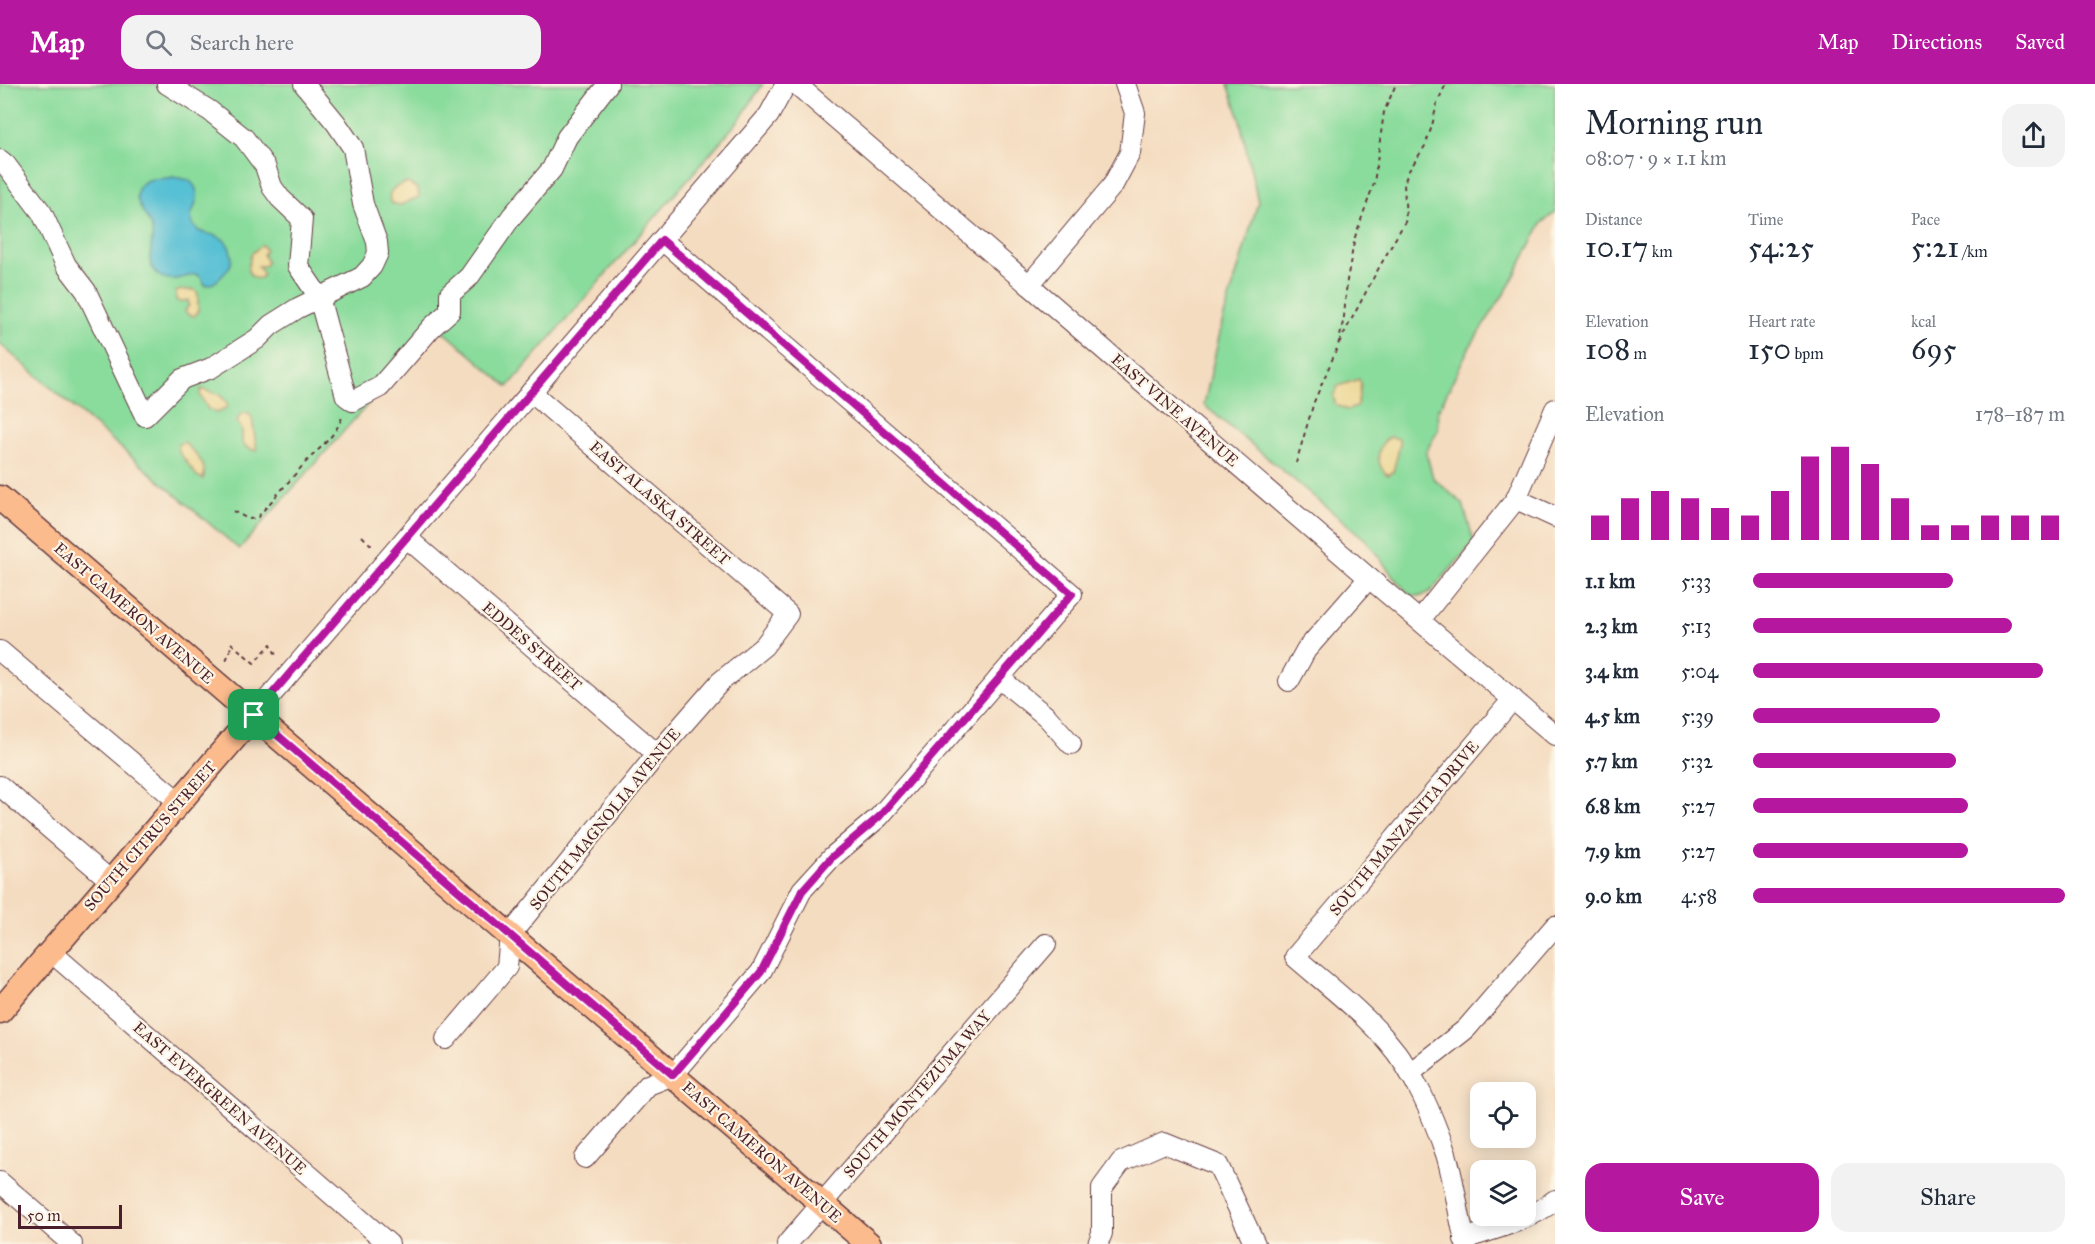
<!DOCTYPE html>
<html lang="en">
<head>
<meta charset="utf-8">
<style>
	body { margin:0; font-family:"IM FELL Great Primer",serif; background:#f2f2f3; color:#1f2937; height:100vh; display:flex; flex-direction:column; font-size:22px; white-space:nowrap }
	* { box-sizing:border-box; margin:0 }
	p { font-size:20px; color:#747a83 }
	.icon { flex:none; width:33px; height:33px; fill:none; stroke:currentColor; stroke-width:2; stroke-linecap:round; stroke-linejoin:round }
	.map { position:relative; flex:1; overflow:hidden }
	.details { display:flex; flex-direction:column; background:#fff; width:540px }
	.details>* { flex:none }
	.tools { position:absolute; left:1470px; top:998px; display:grid; gap:12px }
	.tools a { display:grid; place-items:center; width:66px; height:66px; border-radius:12px; background:#fff; box-shadow:0 3px 15px #0003; font-size:30px }
	.scale { position:absolute; left:18px; bottom:15px; width:104px; box-sizing:border-box; padding-left:6px; border:3px solid #4a1f2b; border-top:0; font-size:16px; line-height:21px; white-space:nowrap; color:#4a1f2b; -webkit-text-stroke:4px #fcf5e5; paint-order:stroke }
	.pin { position:absolute; display:grid; place-items:center; width:51px; height:51px; color:#fff; margin:-26px; border-radius:12px; box-shadow:0 3px 9px #0006 }
	.round { display:grid; place-items:center; flex:none; width:63px; height:63px; border-radius:18px; background:#f2f2f3 }
	.head { display:flex; align-items:center; justify-content:space-between; height:102px; padding:0 30px }
	h1 { font-size:33px; font-weight:600; line-height:45px }
	.figures { display:grid; grid-template-columns:repeat(3,1fr); gap:9px; height:102px; padding:6px 30px }
	.figures div { display:grid; align-content:center }
	.figures b { font-size:30px; font-weight:600 }
	.figures small { font-size:16px; font-weight:400 }
	.figures p { font-size:16px }
	.chart { height:168px; padding:12px 30px }
	.chart p { display:flex; justify-content:space-between }
	.chart svg { width:100%; height:108px; margin-top:6px; stroke:#b5179e; stroke-width:6 }
	.button { display:flex; gap:12px; margin-top:auto; padding:12px 30px }
	.button a { flex:1; height:69px; border-radius:18px; background:#b5179e; color:#fff; font-size:24px; font-weight:600; line-height:69px; text-align:center }
	.button a+a { background:#f2f2f3; color:#1f2937 }
	ul { padding:0 30px; list-style:none; font-size:20px }
	li { display:grid; grid-template-columns:96px 72px 1fr; align-items:center; height:45px }
	li i { height:15px; border-radius:8px; background:#b5179e }
	header { display:flex; align-items:center; gap:36px; box-sizing:border-box; height:84px; padding:0 30px; background:#b5179e; color:#fff }
	header strong { font-size:28px }
	nav { display:flex; gap:33px; margin-inline-start:auto; font-size:21px }
	.search { width:420px; height:54px; background:#f2f2f3; display:flex; align-items:center; gap:15px; box-sizing:border-box; padding:0 21px; border-radius:18px; color:#747a83; font-size:22px }
	main { display:flex; flex:1; min-height:0 }
	.map>svg:first-child { display:block }
	.green { fill:#8adc9c; stroke:#6a7e64; stroke-width:1.5 }
	.sand { fill:#eeda9e; stroke:#9c7c64; stroke-width:1.5 }
	.water { fill:#57c0d4; stroke:#507080; stroke-width:1.5 }
	.lines { fill:none; stroke-linecap:round; stroke-linejoin:round }
	.minor-casing { stroke:#643b41; stroke-width:22 }
	.major-casing { stroke:#643b41; stroke-width:27 }
	.path { stroke:#643b41; stroke-width:2; stroke-dasharray:4.5 4.5; stroke-linecap:butt }
	.minor { stroke:#fff; stroke-width:20 }
	.major { stroke:#fbbb8d; stroke-width:24 }
	.route-casing { stroke:#fff; stroke-width:12 }
	.route { stroke:#b5179e; stroke-width:8 }
	.labels { text-anchor:middle; dominant-baseline:central; stroke-width:4.5; stroke-linejoin:round; paint-order:stroke }
	.street-label { font-size:16px; fill:#4a1f2b; stroke:#fcf5e5 }
</style>
</head>
<body>
<header>
<strong>Map</strong>
<div class="search"><svg class="icon" aria-label="search" viewBox="0 0 24 24"><circle cx="10" cy="10" r="6"/><path d="M15 15l6 6"/></svg>Search here</div>
<nav><a>Map</a><a>Directions</a><a>Saved</a></nav>
</header>
<main>
<div class="map">
<svg width="1555" height="1160" viewBox="0 0 1555 1160">
	<rect width="100%" height="100%" fill="#fcf5e5"/>
	<filter id="ink" filterUnits="userSpaceOnUse"><feTurbulence type="fractalNoise" baseFrequency=".0167" numOctaves="2"/><feDisplacementMap in="SourceGraphic" scale="12" xChannelSelector="R" yChannelSelector="G"/><feConvolveMatrix kernelMatrix="1 2 1 2 8 2 1 2 1" color-interpolation-filters="sRGB"/></filter>
	<filter id="wash" filterUnits="userSpaceOnUse"><feTurbulence type="fractalNoise" baseFrequency=".008" numOctaves="4" result="noise"/><feDisplacementMap in="SourceGraphic" scale="24" xChannelSelector="R" yChannelSelector="G"/><feGaussianBlur stdDeviation="1.35" result="paint"/><feColorMatrix in="noise" values="0 0 0 0 0 0 0 0 0 0 0 0 0 0 0 0 0 1.4 0 .05"/><feComposite in="paint" operator="in"/></filter>
	<g filter="url(#wash)">
		<rect width="100%" height="100%" fill="#f4dcc0"/>
		<!-- green -->
		<g class="green">
			<path d="M0 0H763L740 35 508 303 442 246 433 247 239 465 0 260Z"/>
			<path d="M1228 0H1555V128L1542 139 1509 202 1469 264 1438 327V346L1426 368 1433 394 1463 420 1474 458 1431 507 1422 512H1413L1408 509 1396 496 1366 456 1204 321 1222 239 1258 118 1239 32Z"/>
		</g>
		<!-- sand -->
		<g class="sand">
			<path d="M408 99 418 105 419 113 400 121 391 119C385 106 397 101 408 99Z"/>
			<path d="M262 161 266 166 263 171 267 177 265 182H258L263 190 262 193 257 195 250 191 248 185 251 170Z"/>
			<path d="M181 206H195L198 210V227L195 232 189 231 185 227 189 221 188 216 180 218 176 216V208Z"/>
			<path d="M1359 295 1361 300 1357 323 1347 326 1336 321 1333 312 1338 302Z"/>
			<path d="M201 305 220 311 227 319V323L217 329 208 325 200 311Z"/>
			<path d="M243 329 249 330 252 334 257 367 246 363 242 358V346L237 337 240 331Z"/>
			<path d="M1391 353 1399 355 1400 360 1393 388 1388 391C1375 383 1375 359 1391 353Z"/>
			<path d="M184 358C193 368 209 380 203 395L197 392 179 368 178 360Z"/>
		</g>
		<!-- water -->
		<path class="water" d="M173 93 189 96C203 108 196 118 191 132 194 161 224 139 231 169 234 180 228 186 221 193 216 198 212 201 205 201L201 193 196 190C183 193 169 200 157 190 143 177 155 161 152 146 149 131 127 115 142 100 149 92 164 96 173 93Z"/>
	</g>
	<g filter="url(#ink)">
		<g class="lines">
			<defs>
				<g id="minor">
					<path d="M167 0 210 27 244 54 265 82 272 103 280 114 302 135 298 182 319 213 346 312 353 317 380 303 432 243 450 227V210L469 193 512 132 552 85 567 53 608 0"/>
					<path d="M796 0 1369 494 1555 651"/>
					<path d="M0 76 6 81 42 129 66 181 86 207 145 332 182 295 211 284 257 255 271 241 298 224 362 193 372 182 378 169 377 158 363 120 353 64 336 39 304 0"/>
					<path d="M1029 201 1113 101 1130 69 1135 29 1125 0"/>
					<path d="M1516 415 1555 433"/>
					<path d="M407 454 657 670"/>
					<path d="M1420 536 1516 415 1555 325"/>
					<path d="M0 567 179 718"/>
					<path d="M999 594 1047 633 1071 660"/>
					<path d="M1289 597 1306 566 1369 494"/>
					<path d="M254 631 769 31 786 0"/>
					<path d="M0 702 111 797"/>
					<path d="M51 868 389 1160"/>
					<path d="M446 955 507 883 510 851 657 670 720 598 764 562 788 530 531 308"/>
					<path d="M1410 989 1466 945 1555 842"/>
					<path d="M585 1074 648 1001 673 991 761 888 802 806 832 773 879 733 1072 510 662 156"/>
					<path d="M0 1098 72 1160"/>
					<path d="M1464 1155C1494 1145 1531 1136 1555 1116"/>
					<path d="M787 1160 1046 860"/>
					<path d="M1098 1160 1102 1149V1104L1121 1078 1164 1059 1218 1081 1255 1160"/>
					<path d="M1466 1160C1458 1131 1455 1099 1446 1070 1432 1030 1415 989 1387 957 1360 926 1326 900 1295 873L1513 615"/>
				</g>
				<g id="major">
					<path d="M0 414 869 1160"/>
					<path d="M0 927 254 631"/>
				</g>
			</defs>
			<!-- minor casing -->
			<use href="#minor" class="minor-casing"/>
			<!-- major casing -->
			<use href="#major" class="major-casing"/>
			<!-- path -->
			<g class="path">
				<path d="M1339 259 1376 189 1406 136 1404 100 1408 88 1425 62 1432 42 1437 19 1446 0"/>
				<path d="M1296 379 1314 318 1338 262 1344 233 1347 196 1355 153 1374 99 1384 28 1396 0"/>
				<path d="M233 427 248 435 257 434C272 416 288 399 303 381 318 365 337 352 343 330"/>
				<path d="M362 452 374 464"/>
				<path d="M226 576 230 568 231 559 254 579 271 560 277 574"/>
			</g>
			<!-- minor -->
			<use href="#minor" class="minor"/>
			<!-- major -->
			<use href="#major" class="major"/>
		</g>
	</g>
	<g class="lines" filter="url(#ink)">
		<defs>
			<path id="route" d="M662 156 1072 510 879 733 832 773 802 807 761 888 673 991 254 631Z"/>
		</defs>
		<!-- route casing -->
		<use href="#route" class="route-casing"/>
		<!-- route -->
		<use href="#route" class="route"/>
	</g>
	<g class="labels">
		<!-- street labels -->
		<g class="street-label">
			<text transform="translate(1175 326) rotate(41)">EAST VINE AVENUE</text>
			<text transform="translate(660 419) rotate(41)">EAST ALASKA STREET</text>
			<text transform="translate(134 529) rotate(41)">EAST CAMERON AVENUE</text>
			<text transform="translate(532 562) rotate(41)">EDDES STREET</text>
			<text transform="translate(605 735) rotate(-51)">SOUTH MAGNOLIA AVENUE</text>
			<text transform="translate(1404 744) rotate(-50)">SOUTH MANZANITA DRIVE</text>
			<text transform="translate(150 752) rotate(-49)">SOUTH CITRUS STREET</text>
			<text transform="translate(917 1010) rotate(-49)">SOUTH MONTEZUMA WAY</text>
			<text transform="translate(220 1014) rotate(41)">EAST EVERGREEN AVENUE</text>
			<text transform="translate(762 1068) rotate(41)">EAST CAMERON AVENUE</text>
		</g>
	</g>
</svg>
<div class="tools">
<a><svg class="icon" aria-label="locate" viewBox="0 0 24 24"><circle cx="12" cy="12" r="6"/><path d="M12 2v4M12 18v4M2 12h4M18 12h4"/></svg></a>
<a><svg class="icon" aria-label="layers" viewBox="0 0 24 24"><path d="M12 4l9 5-9 5-9-5zM3 14l9 5 9-5"/></svg></a>
</div>
<div class="scale">50 m</div>
<div class="pin" style="left:254px;top:631px;background:#1e9e55"><svg class="icon" aria-label="arrive" viewBox="0 0 24 24"><path d="M6 21V4h12l-3 4 3 4H6"/></svg></div>
</div>
<section class="details">
<div class="head"><div><h1>Morning run</h1><p>08:07 · 9 × 1.1 km</p></div><a class="round"><svg class="icon" aria-label="share" viewBox="0 0 24 24"><path d="M12 15V3M7 8l5-5 5 5M5 13v7h14v-7"/></svg></a></div>
<div class="figures">
<div><p>Distance</p><b>10.17<small> km</small></b></div>
<div><p>Time</p><b>54:25</b></div>
<div><p>Pace</p><b>5:21<small> /km</small></b></div>
</div>
<div class="figures">
<div><p>Elevation</p><b>108<small> m</small></b></div>
<div><p>Heart rate</p><b>150<small> bpm</small></b></div>
<div><p>kcal</p><b>695</b></div>
</div>
<div class="chart"><p><span>Elevation</span>178–187 m</p>
<svg viewBox="0 0 160 44" preserveAspectRatio="none"><path d="M5 44V34M15 44V27M25 44V24M35 44V27M45 44V31M55 44V34M65 44V24M75 44V10M85 44V6M95 44V13M105 44V27M115 44V38M125 44V38M135 44V34M145 44V34M155 44V34"/></svg>
</div>
<ul>
<li><b>1.1 km</b>5:33<i style="width:64%"></i></li>
<li><b>2.3 km</b>5:13<i style="width:83%"></i></li>
<li><b>3.4 km</b>5:04<i style="width:93%"></i></li>
<li><b>4.5 km</b>5:39<i style="width:60%"></i></li>
<li><b>5.7 km</b>5:32<i style="width:65%"></i></li>
<li><b>6.8 km</b>5:27<i style="width:69%"></i></li>
<li><b>7.9 km</b>5:27<i style="width:69%"></i></li>
<li><b>9.0 km</b>4:58<i style="width:100%"></i></li>
</ul>
<div class="button"><a>Save</a><a>Share</a></div>
</section>
</main>
</body>
</html>
